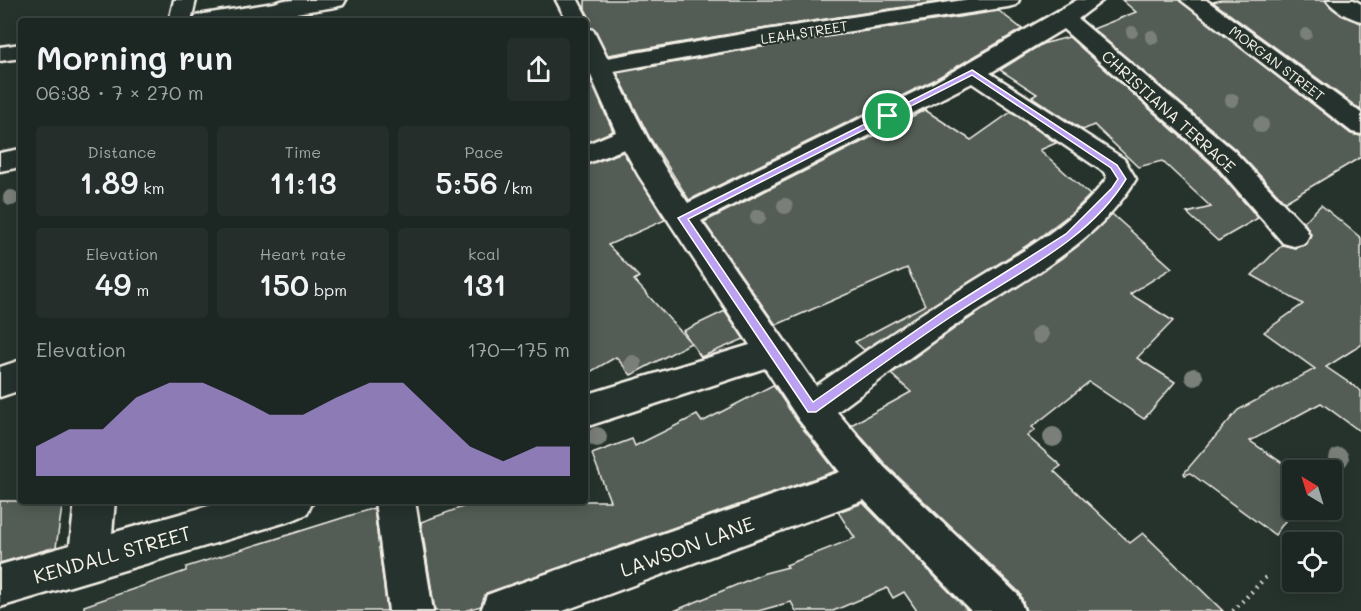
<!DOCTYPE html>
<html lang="en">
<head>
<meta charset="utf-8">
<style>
	body { margin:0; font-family:Mali,sans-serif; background:#252e2a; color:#f1f3f6; height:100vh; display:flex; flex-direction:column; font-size:22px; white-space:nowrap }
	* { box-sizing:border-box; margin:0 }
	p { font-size:20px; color:#a0a5a5 }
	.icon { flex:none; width:33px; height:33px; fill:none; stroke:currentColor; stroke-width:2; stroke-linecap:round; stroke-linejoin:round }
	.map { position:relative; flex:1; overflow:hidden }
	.drawer { position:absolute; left:18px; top:18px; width:570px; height:486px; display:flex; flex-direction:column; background:#1c2622; border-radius:6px; box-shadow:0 3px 15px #0003,0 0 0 2px #3a4340 }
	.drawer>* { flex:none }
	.needle { width:39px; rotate:322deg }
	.tools { position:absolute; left:1282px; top:460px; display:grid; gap:12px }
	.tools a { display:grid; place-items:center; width:60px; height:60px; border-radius:6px; background:#1c2622; box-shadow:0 3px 15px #0003,0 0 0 2px #3a4340; font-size:30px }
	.pin { position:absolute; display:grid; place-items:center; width:51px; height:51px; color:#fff; margin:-26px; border:3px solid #fff; border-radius:50%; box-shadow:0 2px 6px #0007 }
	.round { display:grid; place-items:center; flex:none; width:63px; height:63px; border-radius:6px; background:#252e2a }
	.overview { display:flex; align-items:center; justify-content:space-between; height:102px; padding:0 18px }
	h1 { font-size:33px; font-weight:600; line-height:45px }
	.metrics { display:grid; grid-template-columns:repeat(3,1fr); gap:9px; height:102px; padding:6px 18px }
	.metrics div { display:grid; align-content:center; border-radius:6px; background:#252e2a; text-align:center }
	.metrics b { font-size:30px; font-weight:600 }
	.metrics small { font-size:16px; font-weight:400 }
	.metrics p { font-size:16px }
	.chart { height:168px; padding:12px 18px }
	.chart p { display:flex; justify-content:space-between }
	.chart svg { width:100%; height:108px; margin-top:6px; fill:#bca0f2; opacity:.7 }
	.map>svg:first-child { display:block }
	.building { fill:#525c55; stroke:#f4f1e8; stroke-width:1.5 }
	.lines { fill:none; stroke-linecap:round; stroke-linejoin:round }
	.minor-casing { stroke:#f4f1e8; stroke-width:5 }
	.secondary-casing { stroke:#f4f1e8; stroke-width:5 }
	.path { stroke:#f4f1e8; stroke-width:4.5; stroke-dasharray:1.5 5; stroke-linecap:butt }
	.minor { fill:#26332d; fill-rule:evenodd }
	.secondary { fill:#26332d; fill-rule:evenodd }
	.tree { fill:#7a8079 }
	.route { fill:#bca0f2; stroke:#fff; stroke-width:1.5; fill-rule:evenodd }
	.labels { text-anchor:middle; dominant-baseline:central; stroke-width:4.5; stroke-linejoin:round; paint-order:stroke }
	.far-street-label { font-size:14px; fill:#f4f1e8; stroke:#26332d }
	.street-label { font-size:16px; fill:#f4f1e8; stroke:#26332d }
	.near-street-label { font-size:20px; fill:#f4f1e8; stroke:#26332d }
</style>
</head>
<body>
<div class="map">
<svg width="1361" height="611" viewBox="0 0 1361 611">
	<rect width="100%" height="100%" fill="#26332d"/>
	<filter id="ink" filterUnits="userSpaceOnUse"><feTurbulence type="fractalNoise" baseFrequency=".0167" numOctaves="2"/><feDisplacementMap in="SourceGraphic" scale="12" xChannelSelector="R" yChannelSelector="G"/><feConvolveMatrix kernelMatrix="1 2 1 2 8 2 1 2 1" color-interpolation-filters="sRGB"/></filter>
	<g filter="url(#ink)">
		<!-- building -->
		<g class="building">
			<path d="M585 0H949L754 30 608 55 595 29 588 27 591 20 585 9Z"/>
			<path d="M1122 0H1179L1351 134 1361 136V157L1285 202 1235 149 1093 29 1136 12Z"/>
			<path d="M1221 0H1325L1341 15 1361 23V110L1213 2Z"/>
			<path d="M999 11 1022 29 932 81 689 200 650 138 617 73 754 48Z"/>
			<path d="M1069 37 1212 165 1258 218 1218 241 1187 213 1211 207 1162 161 1138 167 1094 125 1083 130 1032 97 1037 94 1000 70 1042 44Z"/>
			<path d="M585 68 613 131 585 143Z"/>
			<path d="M925 110 971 140 1011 112 1056 143 1040 150 1090 195 1074 211 1037 239 864 350 855 342 925 305 907 268 776 325 704 222Z"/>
			<path d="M623 152 665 220 608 245 639 277 634 280 691 343 631 375 616 357 585 375V166Z"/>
			<path d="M1321 205 1361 238V345L1326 367 1361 391V432L1321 403 1250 441 1294 471 1293 510 1275 535 1190 473 1185 475 1184 473 1238 410 1315 369 1264 332 1303 304 1252 275 1282 245 1295 248 1307 244 1311 234 1304 222Z"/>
			<path d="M1112 214 1172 268 1130 294 1173 321 1137 358 1175 382 1144 419 1089 382 1032 427 1035 430 1027 436 1061 466 1054 471 1130 543 1143 533 1223 611H1026L1020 593 886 465 851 425 911 392 891 374 964 322 1059 260 1082 243Z"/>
			<path d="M725 311 744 339 701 357 683 331Z"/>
			<path d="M773 385 797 421 836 471 486 593 481 606 464 611H435L421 522 479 501H610L592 454 632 439 635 446 697 415 702 422Z"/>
			<path d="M0 501H63L56 547 0 563Z"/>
			<path d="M863 503 968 611H917L904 592 893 598 887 588 833 611H796L791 602 758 611H674L765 573 788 567 786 565 855 538 838 512Z"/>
			<path d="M374 508 387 611H84V606L186 571V567Z"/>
		</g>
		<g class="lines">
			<defs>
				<g id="minor">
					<path d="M174 0H196L191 21H169Z"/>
					<path d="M285 0 293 2 299 21H277L274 7 277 2Z"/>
					<path d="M556 0H578L589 21 586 26 585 21H567Z"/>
					<path d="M964 0H1019L1016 5 1008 7 754 46 614 71C636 118 658 161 688 203L933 83 1077 0H1103L1078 19 1234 151 1305 227 1309 235 1305 243 1294 246 1283 243 1214 163 1063 29 990 73 1124 159 1136 179C1096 245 1026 278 963 320 920 349 879 381 837 412L884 467 1018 595 1024 611H971L864 500 563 611H481L487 595 503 589 840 472 799 420 765 368 585 427V395L750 345 639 176 624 149 585 164V145L616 132 585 62V28L593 30 607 58 754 32ZM972 83 1104 172 1107 178C1069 230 1011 257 958 291 909 321 863 353 816 386L701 221Z"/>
					<path d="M1181 0H1206L1361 113V134L1352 132Z"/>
					<path d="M1327 0H1354L1361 4V21C1349 18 1334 10 1327 0Z"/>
					<path d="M21 149V167L0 171V153Z"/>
					<path d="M21 360V390L0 397V367Z"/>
					<path d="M75 501H115L112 533 226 501H313L307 514 293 520 0 607V565L70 545Z"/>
					<path d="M375 501H415L433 611H389Z"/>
				</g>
				<g id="secondary">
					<path d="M293 0H346L343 5 335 7 246 21H193L196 16 204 14Z"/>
					<path d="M21 44V58L0 61V47Z"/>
				</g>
			</defs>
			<!-- minor casing -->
			<use href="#minor" class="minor-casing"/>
			<!-- secondary casing -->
			<use href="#secondary" class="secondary-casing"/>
			<!-- path -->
			<path class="path" d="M1233 611 1266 577"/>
			<!-- minor -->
			<use href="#minor" class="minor"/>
			<!-- secondary -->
			<use href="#secondary" class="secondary"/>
		</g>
		<!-- trees -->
		<g class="tree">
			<circle cx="1132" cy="32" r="6"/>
			<circle cx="1306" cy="34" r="6"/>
			<circle cx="1152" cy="37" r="7"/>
			<circle cx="1232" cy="100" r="7"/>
			<circle cx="1261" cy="125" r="8"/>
			<circle cx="886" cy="133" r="8"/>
			<circle cx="11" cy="198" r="8"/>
			<circle cx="785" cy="206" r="8"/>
			<circle cx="758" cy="217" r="8"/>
			<circle cx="1040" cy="335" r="9"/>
			<circle cx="633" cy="364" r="9"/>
			<circle cx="1194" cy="377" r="9"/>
			<circle cx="597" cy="437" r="10"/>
			<circle cx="1053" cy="437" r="10"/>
			<circle cx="1339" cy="458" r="10"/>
		</g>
	</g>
	<!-- route -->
	<path class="route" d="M972 70 1117 165 1126 179C1088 242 1014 274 955 314 908 345 862 379 816 412H808L678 218ZM972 75 1111 168 1118 179 1112 188 1066 234 947 309 813 402 688 219Z"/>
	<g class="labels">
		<!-- far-street labels -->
		<g class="far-street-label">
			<text transform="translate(804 32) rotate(-9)">LEAH STREET</text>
			<text transform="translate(1277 63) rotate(37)">MORGAN STREET</text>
		</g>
		<!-- street labels -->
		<g class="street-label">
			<text transform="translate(1169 111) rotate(42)">CHRISTIANA TERRACE</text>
		</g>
		<!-- near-street labels -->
		<g class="near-street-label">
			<text transform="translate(687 546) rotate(-20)">LAWSON LANE</text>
			<text transform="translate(112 554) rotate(-16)">KENDALL STREET</text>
		</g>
	</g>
</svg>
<div class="tools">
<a><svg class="needle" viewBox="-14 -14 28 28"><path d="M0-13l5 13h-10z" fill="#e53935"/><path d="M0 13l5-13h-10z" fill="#a0a5a5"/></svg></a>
<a><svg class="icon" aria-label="locate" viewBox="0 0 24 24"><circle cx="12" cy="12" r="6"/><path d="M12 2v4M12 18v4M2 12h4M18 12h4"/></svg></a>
</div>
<div class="pin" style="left:888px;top:116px;background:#1e9e55"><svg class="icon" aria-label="arrive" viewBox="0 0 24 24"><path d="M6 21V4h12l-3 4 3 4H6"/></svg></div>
<section class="drawer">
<div class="overview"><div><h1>Morning run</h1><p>06:38 · 7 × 270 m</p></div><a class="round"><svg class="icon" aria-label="share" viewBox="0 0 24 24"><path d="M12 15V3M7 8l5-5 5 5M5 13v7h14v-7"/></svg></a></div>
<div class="metrics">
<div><p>Distance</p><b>1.89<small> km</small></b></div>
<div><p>Time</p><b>11:13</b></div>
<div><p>Pace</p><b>5:56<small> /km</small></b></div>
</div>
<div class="metrics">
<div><p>Elevation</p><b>49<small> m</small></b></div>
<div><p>Heart rate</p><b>150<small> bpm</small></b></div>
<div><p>kcal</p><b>131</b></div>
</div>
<div class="chart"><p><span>Elevation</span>170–175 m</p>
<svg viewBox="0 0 160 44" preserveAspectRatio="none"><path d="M0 44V32L10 25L20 25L30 12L40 6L50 6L60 12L70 19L80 19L90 12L100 6L110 6L120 19L130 32L140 38L150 32L160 32V44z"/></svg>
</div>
</section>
</div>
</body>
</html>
